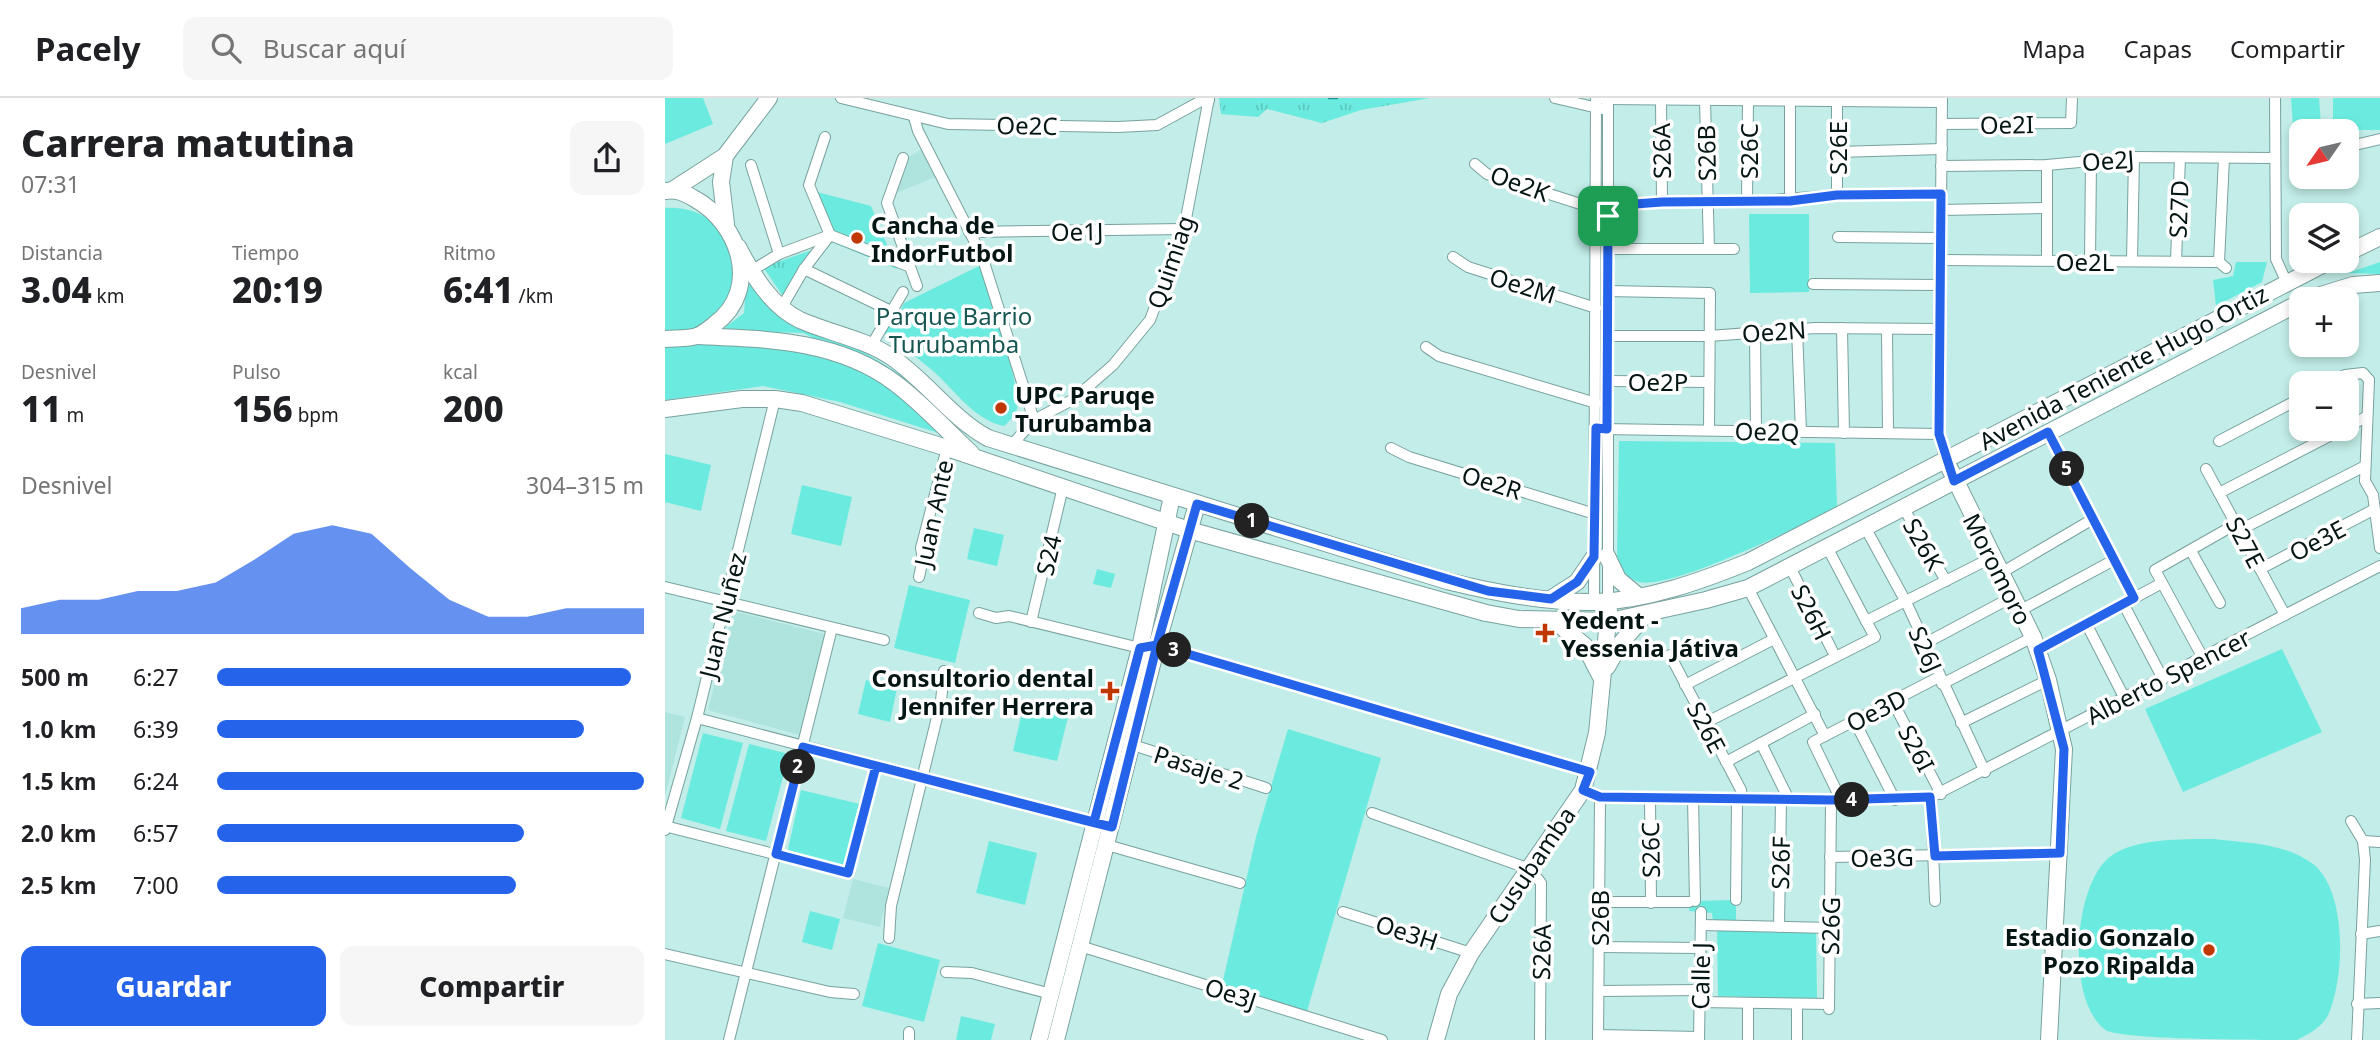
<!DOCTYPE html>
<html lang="es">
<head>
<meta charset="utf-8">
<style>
	body { margin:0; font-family:"Noto Sans",sans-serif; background:#f6f6f6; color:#202124; height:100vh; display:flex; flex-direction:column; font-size:26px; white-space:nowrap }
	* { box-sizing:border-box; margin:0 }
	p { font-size:23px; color:#757577 }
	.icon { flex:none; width:38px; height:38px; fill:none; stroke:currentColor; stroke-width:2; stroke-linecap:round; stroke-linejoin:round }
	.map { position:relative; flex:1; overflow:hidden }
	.drawer { display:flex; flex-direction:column; background:#fff; width:665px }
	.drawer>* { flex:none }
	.needle { width:46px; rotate:236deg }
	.fabs { position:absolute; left:1624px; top:21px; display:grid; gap:14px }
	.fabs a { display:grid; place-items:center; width:70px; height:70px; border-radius:14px; background:#fff; box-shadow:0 4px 10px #0003; font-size:35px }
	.pin { position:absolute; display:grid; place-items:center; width:60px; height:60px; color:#fff; margin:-30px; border-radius:14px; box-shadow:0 4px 10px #0006 }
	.km { position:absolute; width:35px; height:35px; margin:-18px; border-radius:50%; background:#222; color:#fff; font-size:19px; line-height:35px; text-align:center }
	.round { display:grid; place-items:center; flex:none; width:74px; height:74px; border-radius:14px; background:#f6f6f6 }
	.head { display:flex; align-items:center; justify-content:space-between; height:119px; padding:0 21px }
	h1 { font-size:38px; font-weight:800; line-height:52px }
	.figures { display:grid; grid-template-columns:repeat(3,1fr); gap:10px; height:119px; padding:7px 21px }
	.figures div { display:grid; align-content:center }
	.figures b { font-size:35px; font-weight:800 }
	.figures small { font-size:19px; font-weight:400 }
	.figures p { font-size:19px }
	.chart { height:196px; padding:14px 21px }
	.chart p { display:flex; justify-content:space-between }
	.chart svg { width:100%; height:126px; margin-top:7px; fill:#2563eb; opacity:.7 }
	.cta { display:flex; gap:14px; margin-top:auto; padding:14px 21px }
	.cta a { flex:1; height:80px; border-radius:14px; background:#2563eb; color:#fff; font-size:28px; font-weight:800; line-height:80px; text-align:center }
	.cta a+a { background:#f6f6f6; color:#202124 }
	ul { padding:0 21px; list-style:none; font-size:23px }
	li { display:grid; grid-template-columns:112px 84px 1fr; align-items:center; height:52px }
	li i { height:18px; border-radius:9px; background:#2563eb }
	header { display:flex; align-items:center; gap:42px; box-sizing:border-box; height:98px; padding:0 35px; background:#fff; border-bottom:2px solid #e0e0e0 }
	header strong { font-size:33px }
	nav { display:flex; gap:38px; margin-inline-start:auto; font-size:24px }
	.search { width:490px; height:63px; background:#f6f6f6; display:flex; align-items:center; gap:18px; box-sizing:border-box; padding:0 24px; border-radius:14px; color:#757577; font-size:26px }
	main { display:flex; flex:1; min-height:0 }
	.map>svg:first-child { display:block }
	.built { fill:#afe4de }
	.grass { fill:url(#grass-tufts) }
	.green { fill:#6bebdf }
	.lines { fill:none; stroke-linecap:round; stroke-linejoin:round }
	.stream { stroke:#18948c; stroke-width:2.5 }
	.street-casing { stroke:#79a29e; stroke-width:12 }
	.secondary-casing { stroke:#79a29e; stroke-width:18 }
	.street { stroke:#fff; stroke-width:10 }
	.secondary { stroke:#fff; stroke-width:16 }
	.route-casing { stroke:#fff; stroke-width:14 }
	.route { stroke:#2563eb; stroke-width:9 }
	.poi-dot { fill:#c03800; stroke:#fff; stroke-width:2.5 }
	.labels { text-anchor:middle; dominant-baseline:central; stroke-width:7; stroke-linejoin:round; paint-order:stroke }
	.street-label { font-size:24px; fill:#051514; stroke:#fff }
	.poi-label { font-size:24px; font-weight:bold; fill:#051514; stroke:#fff; text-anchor:start }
	.park-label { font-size:24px; fill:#175751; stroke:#fff }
</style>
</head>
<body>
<header>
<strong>Pacely</strong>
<div class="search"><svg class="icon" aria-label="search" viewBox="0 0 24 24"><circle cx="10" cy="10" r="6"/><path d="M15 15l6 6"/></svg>Buscar aquí</div>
<nav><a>Mapa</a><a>Capas</a><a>Compartir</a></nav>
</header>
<main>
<section class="drawer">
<div class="head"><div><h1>Carrera matutina</h1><p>07:31</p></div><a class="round"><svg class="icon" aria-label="share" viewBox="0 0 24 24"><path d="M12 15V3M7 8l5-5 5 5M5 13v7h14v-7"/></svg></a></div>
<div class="figures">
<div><p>Distancia</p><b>3.04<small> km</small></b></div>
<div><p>Tiempo</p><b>20:19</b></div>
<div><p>Ritmo</p><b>6:41<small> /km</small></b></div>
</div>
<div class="figures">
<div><p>Desnivel</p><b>11<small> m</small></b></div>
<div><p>Pulso</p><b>156<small> bpm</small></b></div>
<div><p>kcal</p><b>200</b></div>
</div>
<div class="chart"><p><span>Desnivel</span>304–315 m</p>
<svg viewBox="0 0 160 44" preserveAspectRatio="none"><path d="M0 44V35L10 32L20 32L30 29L40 29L50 26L60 18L70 9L80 6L90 9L100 21L110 32L120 38L130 38L140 35L150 35L160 35V44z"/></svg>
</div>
<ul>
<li><b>500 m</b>6:27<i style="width:97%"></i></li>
<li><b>1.0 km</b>6:39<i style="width:86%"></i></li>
<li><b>1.5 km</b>6:24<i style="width:100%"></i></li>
<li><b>2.0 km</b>6:57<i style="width:72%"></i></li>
<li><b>2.5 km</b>7:00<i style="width:70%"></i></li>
</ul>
<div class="cta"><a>Guardar</a><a>Compartir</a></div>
</section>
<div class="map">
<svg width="1715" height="942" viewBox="0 0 1715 942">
	<defs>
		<pattern id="grass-tufts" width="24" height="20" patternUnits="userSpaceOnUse" patternTransform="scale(1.75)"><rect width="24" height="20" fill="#6bebdf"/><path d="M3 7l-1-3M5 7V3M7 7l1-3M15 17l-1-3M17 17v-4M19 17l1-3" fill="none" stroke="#5bc9be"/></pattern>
	</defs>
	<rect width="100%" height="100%" fill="#c2ede8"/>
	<!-- built -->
	<g class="built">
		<path d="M260 50 273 78 231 95 241 60Z"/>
		<path d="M68 513 163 537 138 638 43 612Z"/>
		<path d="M0 614 20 619 0 698Z"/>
		<path d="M188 781 224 790 215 829 178 820Z"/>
	</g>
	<!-- grass -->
	<g class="grass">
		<path d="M554 0H765L696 12 657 25 602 11 593 19 556 16Z"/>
		<path d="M147 152 120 201 98 169Z"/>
	</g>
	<!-- green -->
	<g class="green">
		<path d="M0 0H38L48 26 0 46Z"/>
		<path d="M1626 0H1654L1656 27 1628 28Z"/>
		<rect x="1668" y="0" width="47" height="32"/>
		<path d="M152 94 206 108 232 171 164 143Z"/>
		<path d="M0 110C76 106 93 198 32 233 24 237 9 236 0 237Z"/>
		<path d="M1084 116H1144V194L1085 195Z"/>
		<path d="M1571 164H1602L1597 184 1551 208 1548 182 1568 178Z"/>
		<path d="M1715 164V176L1683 175Z"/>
		<path d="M316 167C325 194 356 287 352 311 350 319 345 322 339 328 307 322 287 287 262 268 248 256 233 246 218 235L234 216 239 205Z"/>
		<path d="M82 175C135 242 231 248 282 323L181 256 138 235 57 232 79 215Z"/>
		<path d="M77 240 161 255 220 286 283 338 175 304 98 288 0 302V245Z"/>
		<path d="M954 343 1170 345 1172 409C1137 427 1008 492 974 484 968 483 961 476 956 473L952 459Z"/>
		<path d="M0 356 46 367 36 413 0 404Z"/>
		<path d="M137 387 187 399 176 448 126 436Z"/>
		<path d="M309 430 339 437 332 468 302 461Z"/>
		<path d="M432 471 450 476 446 490 428 486Z"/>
		<path d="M244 487 305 502 290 565 229 550Z"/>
		<path d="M1617 551 1657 634 1518 694 1480 611Z"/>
		<path d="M201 582 232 590 225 624 193 616Z"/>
		<path d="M359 605 404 615 392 663 348 653Z"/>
		<path d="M623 631 716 660 640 920 556 891 591 739Z"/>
		<path d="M38 635 78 645 55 731 16 720Z"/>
		<path d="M84 646 124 656 101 743 61 733Z"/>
		<path d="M136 692 195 706 181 770 122 756Z"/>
		<path d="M1549 741C1582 745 1620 745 1648 766 1682 793 1680 877 1664 915 1659 928 1644 936 1632 942 1594 942 1470 942 1442 933 1400 906 1408 785 1446 758 1469 740 1521 741 1549 741Z"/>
		<path d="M324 743 372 755 360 807 311 795Z"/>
		<path d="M1071 802V824H1048L1047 815 1024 813V803Z"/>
		<path d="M145 813 175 821 167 852 137 844Z"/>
		<path d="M1052 831 1151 833 1152 901 1053 898Z"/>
		<path d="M213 845 275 862 259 924 197 908Z"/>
		<path d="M296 918 330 926 326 942H291Z"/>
	</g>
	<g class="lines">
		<!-- stream -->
		<path class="stream" d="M664 0H672"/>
		<defs>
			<g id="street">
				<path d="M176 0 283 26 453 29 492 27 534 4 544 2"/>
				<path d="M890 0 937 11"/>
				<path d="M943 0V503"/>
				<path d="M1277 0 1274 336 1280 361"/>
				<path d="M1610 0 1611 161 1621 183"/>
				<path d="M938 1 1277 4"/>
				<path d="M996 2 997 104"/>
				<path d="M1040 2 1044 151"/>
				<path d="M1172 3V97"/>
				<path d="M249 19 253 33 317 158 369 322"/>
				<path d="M1277 26 1406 25 1407 0"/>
				<path d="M1172 54 1277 51"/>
				<path d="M1682 54 1690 47 1715 41"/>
				<path d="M238 60 222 105 252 188"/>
				<path d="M810 66 822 76 931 111 997 104H1082L1172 97 1276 96"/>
				<path d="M86 67 114 156"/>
				<path d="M1276 68 1382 67 1469 59 1610 60"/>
				<path d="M1125 103V3"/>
				<path d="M1082 104 1083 2"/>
				<path d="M1276 112 1381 110"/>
				<path d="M304 134 519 131"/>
				<path d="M1173 139 1276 140"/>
				<path d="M943 151H1069"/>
				<path d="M788 159 803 169 931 210"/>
				<path d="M1276 162 1554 164 1561 170"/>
				<path d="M1382 162V67"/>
				<path d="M1425 163 1426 62"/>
				<path d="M1467 163 1469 59"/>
				<path d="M1511 163 1515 60"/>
				<path d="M1554 164 1559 60"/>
				<path d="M139 171 228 214"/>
				<path d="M86 173 114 156 165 137 243 168"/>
				<path d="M1148 186 1276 187"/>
				<path d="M942 193 1045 195 1044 332"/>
				<path d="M117 209 139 171 165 137 144 87 160 39"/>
				<path d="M1177 230 1179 335"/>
				<path d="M1132 231 1136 334"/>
				<path d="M1222 231 1223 335"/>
				<path d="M1090 235 1091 333"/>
				<path d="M942 238H1044L1150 230 1275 231"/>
				<path d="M206 248 238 194"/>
				<path d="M761 249 774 258 931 305"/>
				<path d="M1704 282 1700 383 1708 397 1715 450"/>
				<path d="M942 283 1044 284"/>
				<path d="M1664 285 1680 277 1698 275 1704 282"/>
				<path d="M1682 329 1701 319"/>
				<path d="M937 331 1274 336"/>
				<path d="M1383 334 1469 500"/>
				<path d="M1554 343 1636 300"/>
				<path d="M345 349 369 322 409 301 448 267 485 222 519 131 544 0"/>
				<path d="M726 350 744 359 930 416"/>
				<path d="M1541 371 1620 517"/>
				<path d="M1554 395 1678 331"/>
				<path d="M1238 409 1281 483"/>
				<path d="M1200 429 1241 504 1320 674"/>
				<path d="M1575 432 1700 368"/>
				<path d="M1162 449 1201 523"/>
				<path d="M1526 453 1555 505"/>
				<path d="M1125 469 1170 558"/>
				<path d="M1595 471 1708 412"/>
				<path d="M1336 475 1428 421"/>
				<path d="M254 479 258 461 256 450 282 350"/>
				<path d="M0 489 219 542"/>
				<path d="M1083 490 1160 638"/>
				<path d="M929 504 931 0"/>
				<path d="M1459 507 1498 581"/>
				<path d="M1356 512 1449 462"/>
				<path d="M314 515 331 520 344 518 475 550 492 547 924 674"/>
				<path d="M366 524 398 389"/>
				<path d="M1422 527 1460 601"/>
				<path d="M1259 546 1349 498"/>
				<path d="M1373 552 1497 485"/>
				<path d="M1005 557 1076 692 1077 701"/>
				<path d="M1538 560 1490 472 1571 426"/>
				<path d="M1277 586 1368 539"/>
				<path d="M1020 587 1109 541"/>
				<path d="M1228 604 1276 696"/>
				<path d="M32 620 436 726"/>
				<path d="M1190 624 1230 702"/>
				<path d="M1040 625 1210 539 1201 523 1328 459"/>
				<path d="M1296 625 1383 582"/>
				<path d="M1096 645 1124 702"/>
				<path d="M468 647 601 690"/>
				<path d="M1061 664 1150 616"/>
				<path d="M918 692 935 699 1166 702 1266 699 1715 468"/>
				<path d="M1266 699 1270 803"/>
				<path d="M985 700 986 805"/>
				<path d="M1028 700 1030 803"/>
				<path d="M1176 702 1148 644 1274 579"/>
				<path d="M707 715 865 771 876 785 875 942"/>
				<path d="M1686 723 1698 743 1700 762 1692 942"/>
				<path d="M0 728 183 775 211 668"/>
				<path d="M0 732 32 620 110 301"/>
				<path d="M1698 743 1715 744"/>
				<path d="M442 747 575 785"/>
				<path d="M1165 759 1395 755"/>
				<path d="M1071 802 1072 701"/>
				<path d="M935 804H1024"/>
				<path d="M678 814 806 855"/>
				<path d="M1036 827 1165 830"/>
				<path d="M1114 829 1116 702"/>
				<path d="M1696 836 1715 833"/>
				<path d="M224 840 226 808 276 603 279 573"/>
				<path d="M415 848 717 942"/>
				<path d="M934 849 1036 850"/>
				<path d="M0 856 165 894 189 896"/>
				<path d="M281 874 307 875 386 896"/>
				<path d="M934 893 1035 892"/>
				<path d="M1034 904 1164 906"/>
				<path d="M1692 906 1715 905"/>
				<path d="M1164 911 1166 702"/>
				<path d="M244 934V942"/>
				<path d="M933 937 1034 939"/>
				<path d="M64 942 167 530"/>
				<path d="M933 942 935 699"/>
				<path d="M1034 942 1036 814"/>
				<path d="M1083 942V905"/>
				<path d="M1132 942V906"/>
			</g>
			<g id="secondary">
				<path d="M60 58 56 84 61 126"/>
				<path d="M9 91 60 58 104 0"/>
				<path d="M0 93C12 91 20 95 30 101 74 125 97 191 50 226 45 230 38 236 32 238 23 241 10 240 0 241"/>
				<path d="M73 149C87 176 106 208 135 222 164 235 197 240 225 258 261 282 286 320 323 340L782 483C830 495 882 505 932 504 983 502 1036 483 1083 464L1665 163"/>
				<path d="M1682 155 1715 139"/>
				<path d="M1643 201 1688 187 1715 185"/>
				<path d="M33 238C102 241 173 242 230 285 257 305 281 332 306 355"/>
				<path d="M0 311 77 301H110L137 305 282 350 524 432 821 515 854 521 945 523 1041 502 1083 490 1636 204"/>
				<path d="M1280 361 1368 539 1383 582 1399 651 1384 942"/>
				<path d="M942 458 953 481 972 497"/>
				<path d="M887 500 912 484 929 459"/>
				<path d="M891 524 920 548 936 579"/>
				<path d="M942 569 955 546 981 516"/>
				<path d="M374 942 475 550 507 398"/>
				<path d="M391 942 492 547 532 406"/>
				<path d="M771 942 784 896 806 855 918 692 932 635 944 512"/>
			</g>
		</defs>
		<!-- street casing -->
		<use href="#street" class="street-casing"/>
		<!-- secondary casing -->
		<use href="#secondary" class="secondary-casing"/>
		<!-- street -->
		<use href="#street" class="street"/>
		<!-- secondary -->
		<use href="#secondary" class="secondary"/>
	</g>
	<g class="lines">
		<defs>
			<path id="route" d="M943 118 942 331 931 330 929 459 912 484 886 501 823 493 532 406 492 547 475 550 429 724 138 649 111 756 183 775 211 668 422 723 447 729 492 547 925 674 918 692 935 699 1166 702 1265 699 1270 758 1395 755 1399 651 1373 552 1469 500 1383 334 1289 383 1274 336 1276 96 1172 97 1125 103 997 104 943 108V118"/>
		</defs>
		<!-- route casing -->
		<use href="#route" class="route-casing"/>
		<!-- route -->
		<use href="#route" class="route"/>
	</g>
	<!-- markers -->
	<g class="poi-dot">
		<circle cx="192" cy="140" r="7"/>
		<circle cx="336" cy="310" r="7"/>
		<path d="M876.5 524.5h7v7h7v7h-7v7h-7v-7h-7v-7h7z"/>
		<path d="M441.5 582.5h7v7h7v7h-7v7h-7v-7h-7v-7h7z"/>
		<circle cx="1544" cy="852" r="7"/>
	</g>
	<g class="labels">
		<!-- street labels -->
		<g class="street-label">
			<text transform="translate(1342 26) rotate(-1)">Oe2I</text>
			<text transform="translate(362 27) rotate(1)">Oe2C</text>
			<text transform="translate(1172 50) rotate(-90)">S26E</text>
			<text transform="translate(996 53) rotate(-91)">S26A</text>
			<text transform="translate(1083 53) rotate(-90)">S26C</text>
			<text transform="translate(1041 55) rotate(-91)">S26B</text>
			<text transform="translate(1443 62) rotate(-4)">Oe2J</text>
			<text transform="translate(855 85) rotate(20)">Oe2K</text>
			<text transform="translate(1513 111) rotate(-88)">S27D</text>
			<text transform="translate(412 133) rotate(-1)">Oe1J</text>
			<text x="1420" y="163">Oe2L</text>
			<text transform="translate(505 164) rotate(-71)">Quimiag</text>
			<text transform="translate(858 187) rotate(17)">Oe2M</text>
			<text transform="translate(1109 233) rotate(-4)">Oe2N</text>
			<text transform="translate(1458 269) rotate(-28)">Avenida Teniente Hugo Ortiz</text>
			<text x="993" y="283">Oe2P</text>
			<text transform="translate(1102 333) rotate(1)">Oe2Q</text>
			<text transform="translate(827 384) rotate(17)">Oe2R</text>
			<text transform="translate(268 415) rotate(-78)">Juan Ante</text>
			<text transform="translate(1652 442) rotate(-28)">Oe3E</text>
			<text transform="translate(1581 444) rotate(62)">S27E</text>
			<text transform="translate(1259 446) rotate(60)">S26K</text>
			<text transform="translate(383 457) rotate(-77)">S24</text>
			<text transform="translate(1333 471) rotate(63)">Moromoro</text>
			<text transform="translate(1147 514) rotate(63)">S26H</text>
			<text transform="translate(57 517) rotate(-76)">Juan Nuñez</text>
			<text transform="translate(1261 551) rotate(66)">S26J</text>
			<text transform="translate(1503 578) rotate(-27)">Alberto Spencer</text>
			<text transform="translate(1211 612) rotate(-27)">Oe3D</text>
			<text transform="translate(1042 629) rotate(62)">S26E</text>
			<text transform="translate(1252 650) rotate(62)">S26I</text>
			<text transform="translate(534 669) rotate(18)">Pasaje 2</text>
			<text transform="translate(985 752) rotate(-91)">S26C</text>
			<text transform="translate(1217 759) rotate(-1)">Oe3G</text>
			<text transform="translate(1115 765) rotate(-89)">S26F</text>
			<text transform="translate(866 767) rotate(-56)">Cusubamba</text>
			<text transform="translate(934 820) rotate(-90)">S26B</text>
			<text transform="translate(1165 828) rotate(-89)">S26G</text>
			<text transform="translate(742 834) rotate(18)">Oe3H</text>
			<text transform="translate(876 854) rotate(-89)">S26A</text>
			<text transform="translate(1035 878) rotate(-89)">Calle J</text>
			<text transform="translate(566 895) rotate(18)">Oe3J</text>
		</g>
		<!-- poi labels -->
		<g class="poi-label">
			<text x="206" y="126">Cancha de<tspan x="206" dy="28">IndorFutbol</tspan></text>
			<text x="350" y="296">UPC Paruqe<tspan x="350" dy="28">Turubamba</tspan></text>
			<text x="896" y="521">Yedent -<tspan x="896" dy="28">Yessenia Játiva</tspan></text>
			<text x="429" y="579" text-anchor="end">Consultorio dental<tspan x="429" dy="28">Jennifer Herrera</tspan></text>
			<text x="1530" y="838" text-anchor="end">Estadio Gonzalo<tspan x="1530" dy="28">Pozo Ripalda</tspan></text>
		</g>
		<!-- park labels -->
		<g class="park-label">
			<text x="289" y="217">Parque Barrio<tspan x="289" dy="28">Turubamba</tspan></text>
		</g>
	</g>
</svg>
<div class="fabs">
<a><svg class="needle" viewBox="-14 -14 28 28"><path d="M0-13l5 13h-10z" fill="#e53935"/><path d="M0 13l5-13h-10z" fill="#757577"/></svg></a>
<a><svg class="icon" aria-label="layers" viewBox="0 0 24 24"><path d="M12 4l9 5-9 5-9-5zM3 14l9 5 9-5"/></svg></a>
<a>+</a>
<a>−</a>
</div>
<div class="pin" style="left:943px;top:118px;background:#1e9e55"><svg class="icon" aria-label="arrive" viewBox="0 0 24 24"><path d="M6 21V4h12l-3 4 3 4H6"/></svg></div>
<b class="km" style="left:587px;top:423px">1</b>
<b class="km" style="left:133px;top:669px">2</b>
<b class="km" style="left:509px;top:552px">3</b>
<b class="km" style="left:1187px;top:702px">4</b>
<b class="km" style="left:1402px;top:371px">5</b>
</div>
</main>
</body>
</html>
